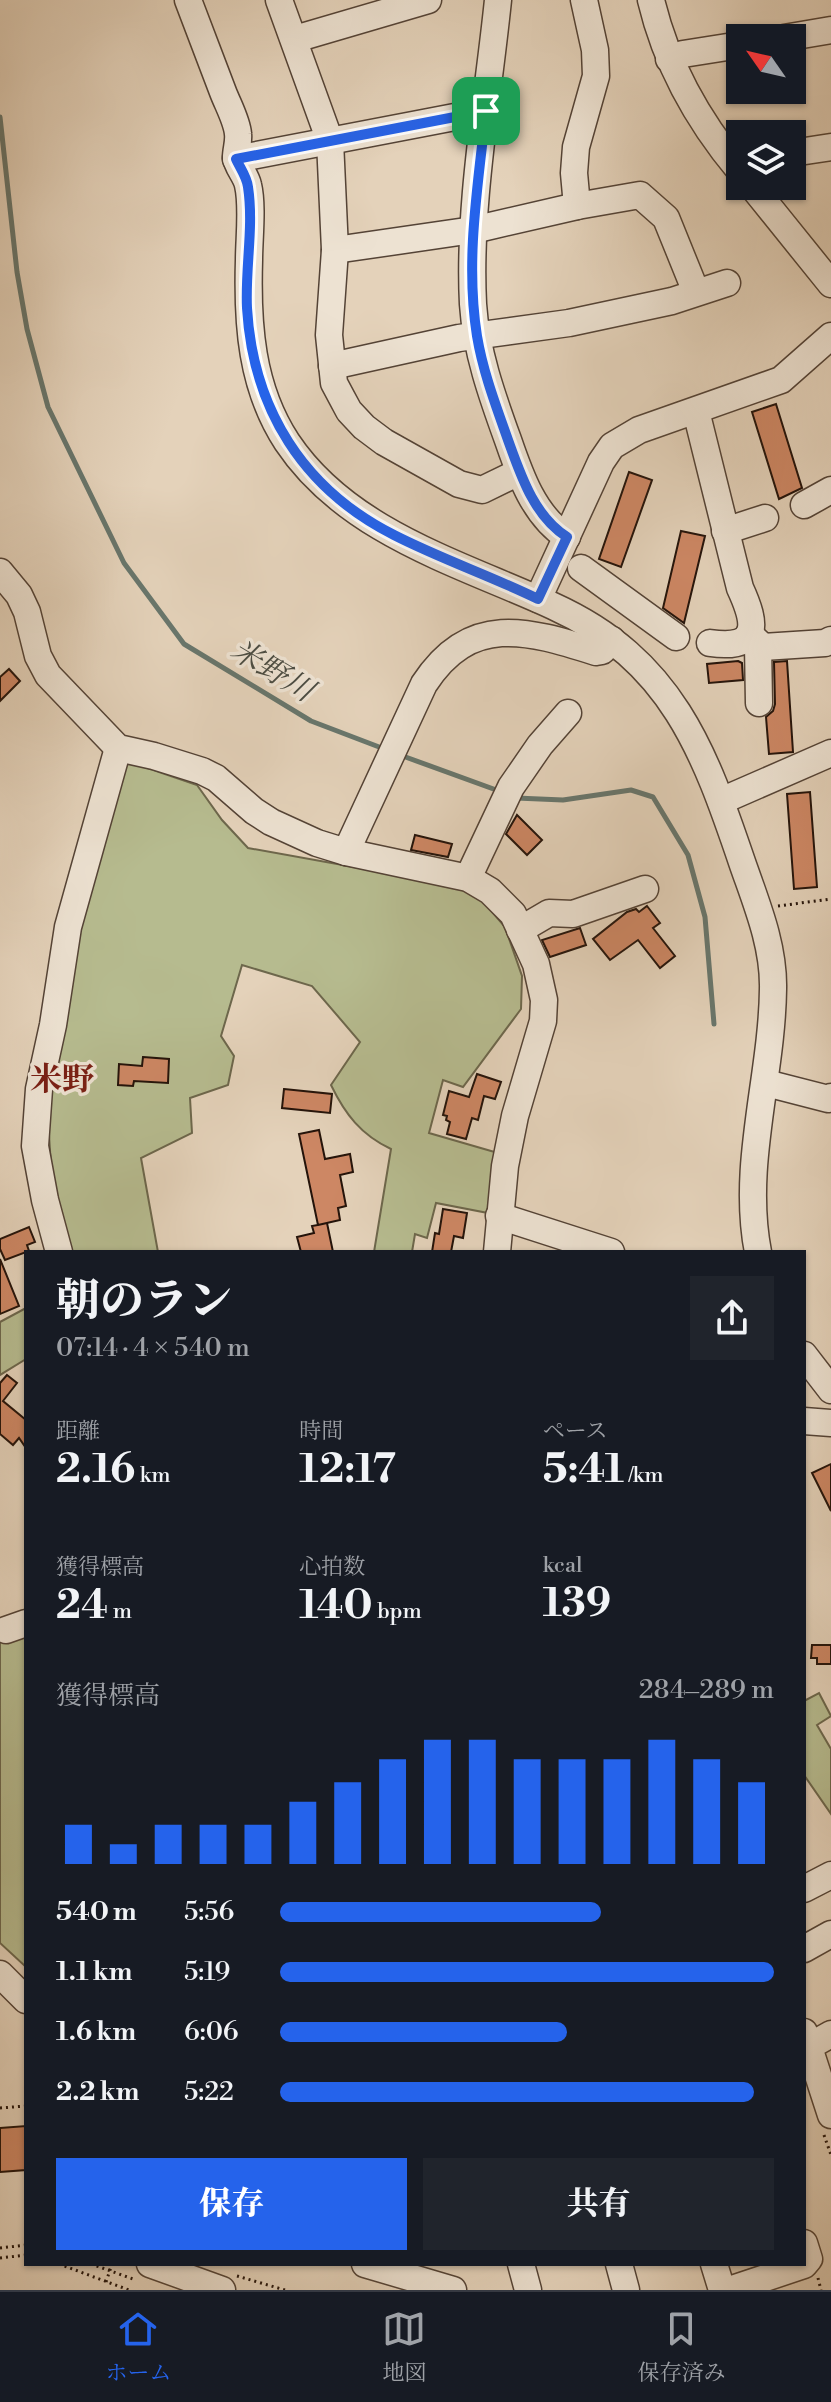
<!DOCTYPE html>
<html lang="ja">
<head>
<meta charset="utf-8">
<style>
	body { margin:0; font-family:"Libre Bodoni","Noto Serif JP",serif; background:#20242c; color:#f1f3f6; height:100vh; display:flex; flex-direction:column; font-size:30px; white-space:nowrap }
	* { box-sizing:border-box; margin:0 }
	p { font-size:26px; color:#9ea1a6 }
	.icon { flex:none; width:44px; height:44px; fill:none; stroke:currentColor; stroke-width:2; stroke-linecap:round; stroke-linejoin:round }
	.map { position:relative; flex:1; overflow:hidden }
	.side { position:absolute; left:24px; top:1250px; width:782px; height:1016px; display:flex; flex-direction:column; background:#171b24; border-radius:0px; box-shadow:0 2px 6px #0004 }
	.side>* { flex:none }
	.needle { width:52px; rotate:304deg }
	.fabs { position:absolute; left:726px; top:24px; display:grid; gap:16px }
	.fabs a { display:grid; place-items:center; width:80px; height:80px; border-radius:0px; background:#171b24; box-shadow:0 2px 6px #0004; font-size:40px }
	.pin { position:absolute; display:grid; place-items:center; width:68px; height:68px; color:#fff; margin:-34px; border-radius:16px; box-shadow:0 4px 12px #0006 }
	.round { display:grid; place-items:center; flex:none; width:84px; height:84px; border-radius:0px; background:#20242c }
	.overview { display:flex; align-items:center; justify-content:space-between; height:136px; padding:0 32px }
	h1 { font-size:44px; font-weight:800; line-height:60px }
	.figures { display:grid; grid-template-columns:repeat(3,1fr); gap:12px; height:136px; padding:8px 32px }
	.figures div { display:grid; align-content:center }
	.figures b { font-size:40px; font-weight:800 }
	.figures small { font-size:22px; font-weight:400 }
	.figures p { font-size:22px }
	.chart { height:224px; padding:16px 32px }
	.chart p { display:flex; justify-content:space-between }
	.chart svg { width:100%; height:144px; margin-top:8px; stroke:#2563eb; stroke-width:6 }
	.primary-button { display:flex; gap:16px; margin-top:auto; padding:16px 32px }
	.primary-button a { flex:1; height:92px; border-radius:0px; background:#2563eb; color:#fff; font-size:32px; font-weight:800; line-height:92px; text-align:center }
	.primary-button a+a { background:#20242c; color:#f1f3f6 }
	ul { padding:0 32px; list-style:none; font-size:26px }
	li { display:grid; grid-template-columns:128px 96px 1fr; align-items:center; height:60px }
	li i { height:20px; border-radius:10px; background:#2563eb }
	.menu { display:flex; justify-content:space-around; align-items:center; height:112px; border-top:2px solid #363941; background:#171b24; font-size:22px; color:#9ea1a6 }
	.menu a { display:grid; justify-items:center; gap:4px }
	.menu .on { color:#2563eb }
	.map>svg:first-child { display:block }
	.green { fill:#b6bb8f; stroke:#6d674c; stroke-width:2 }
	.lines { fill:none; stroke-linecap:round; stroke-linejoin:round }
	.stream { stroke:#68766c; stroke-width:5 }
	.building { fill:#cd8764; stroke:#24130a; stroke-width:2 }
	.minor-casing { stroke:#544336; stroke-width:29 }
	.path { stroke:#24130a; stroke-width:3; stroke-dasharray:2 4; stroke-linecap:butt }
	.minor { stroke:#ede2d2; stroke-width:26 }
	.route-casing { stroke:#fff; stroke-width:16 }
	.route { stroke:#2563eb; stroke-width:10 }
	.labels { text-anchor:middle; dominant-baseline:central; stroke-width:7; stroke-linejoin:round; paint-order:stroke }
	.water-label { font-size:30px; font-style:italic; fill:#4c4d43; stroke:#ede2d2 }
	.quarter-label { font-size:32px; font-weight:bold; fill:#7a1f14; stroke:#ede2d2 }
</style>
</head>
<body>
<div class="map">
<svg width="831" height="2290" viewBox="0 0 831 2290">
	<rect width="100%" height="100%" fill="#e4d2ba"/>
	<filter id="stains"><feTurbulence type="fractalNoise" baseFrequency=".0025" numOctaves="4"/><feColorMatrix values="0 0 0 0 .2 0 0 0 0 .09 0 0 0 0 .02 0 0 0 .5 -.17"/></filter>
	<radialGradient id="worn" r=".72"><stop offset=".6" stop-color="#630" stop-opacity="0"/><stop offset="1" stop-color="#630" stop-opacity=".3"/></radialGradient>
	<!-- green -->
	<g class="green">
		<path d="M124 760 197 785 222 820 248 848 459 886 483 901 505 927 522 976 521 1009 463 1087 443 1080 429 1133 498 1153 488 1213 436 1203 427 1238 415 1234 412 1252H374L391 1149C361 1135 345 1114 331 1085L360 1042 312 986 242 965 221 1036 234 1056 228 1085 190 1098 192 1133 141 1158 158 1252H69L51 1166 47 1104 74 932Z"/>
		<path d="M26 1308V1359L0 1375V1322Z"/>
		<path d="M26 1630V1967L0 1943V1639Z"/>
		<path d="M819 1693 831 1716 817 1725 831 1749V1814L804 1775V1698L806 1700Z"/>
	</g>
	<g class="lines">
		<!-- stream -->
		<g class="stream">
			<path d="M0 117 17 272 27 329 48 407 124 563 184 644 311 721 387 750"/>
			<path d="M400 755 499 791"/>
			<path d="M516 798 563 800 631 790 653 797 688 855 705 917 714 1024"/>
		</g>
	</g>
	<!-- building -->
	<g class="building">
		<path d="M776 404 802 488 779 499 752 412Z"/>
		<path d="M629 472 652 480 621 567 599 559Z"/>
		<path d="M681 531 705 536 684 623 663 608Z"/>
		<path d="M738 661 742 663 743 680 709 683 707 664Z"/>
		<path d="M787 661 793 752 769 754 766 717 773 711 775 704 774 662Z"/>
		<path d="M9 669 20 681 0 701V677Z"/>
		<path d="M810 792 817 887 794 889 787 794Z"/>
		<path d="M517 815 542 840 527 855 506 834Z"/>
		<path d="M415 835 452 844 448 857 411 850Z"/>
		<path d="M647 906 660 923 653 928 675 956 660 968 638 940 610 960 593 939 627 912 636 909 639 912Z"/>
		<path d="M580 928 586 945 550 957 542 940Z"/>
		<path d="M143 1057 169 1059 168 1083 134 1081 133 1086 118 1085 119 1064 142 1066Z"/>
		<path d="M477 1074 501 1082 495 1099 484 1096 478 1120 472 1118 466 1139 447 1134 450 1122 446 1120 447 1116 443 1115 449 1091 469 1097Z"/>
		<path d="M284 1089 332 1094 330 1113 282 1108Z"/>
		<path d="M319 1130 325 1159 350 1154 353 1172 340 1175 346 1206 338 1208 340 1220 318 1225 327 1223 333 1252H301L297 1237 314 1233 312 1226 318 1225 299 1134Z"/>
		<path d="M443 1209 467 1213 463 1238 454 1236 451 1252H432L435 1233 439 1234Z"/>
		<path d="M29 1227 35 1242 27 1245 29 1251 5 1260 0 1249V1239Z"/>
		<path d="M0 1259 19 1306 0 1314Z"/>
		<path d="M7 1375 17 1383 3 1401 26 1420V1448L19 1438 13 1445 0 1434V1383Z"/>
		<path d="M831 1464V1511L812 1473Z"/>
		<path d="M812 1645H831V1664H817V1658H811Z"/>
		<path d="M26 2126V2170L0 2172V2128Z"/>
	</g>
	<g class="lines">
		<defs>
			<g id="minor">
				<path d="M188 0C200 31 211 61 223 92 228 105 237 121 238 134 239 142 236 150 236 157 237 167 246 175 248 185 253 206 249 239 249 260 247 324 251 387 287 442 347 532 459 563 553 606 672 660 704 750 743 865 757 905 774 946 773 989 772 1077 741 1165 758 1252"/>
				<path d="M279 0 330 141 335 250 329 335 334 383 342 398 349 411 364 427 384 442 459 484 482 490 519 472"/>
				<path d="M498 0C488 98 468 206 473 304 476 351 492 396 508 440 520 475 534 516 567 537"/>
				<path d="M651 0C666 63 698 121 740 171"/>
				<path d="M784 38 831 30"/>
				<path d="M295 39 428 0"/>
				<path d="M669 59 683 54 740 45"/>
				<path d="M792 153 831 147"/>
				<path d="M236 159 486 111"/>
				<path d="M752 186 831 284"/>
				<path d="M577 206 574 173 576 147 596 76 595 50 584 0"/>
				<path d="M335 250 473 230 577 206 640 195 666 218 696 292"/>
				<path d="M332 366 459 338 569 323 672 301 727 283"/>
				<path d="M696 411 740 588C757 625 760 650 710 643"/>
				<path d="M804 505 831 490"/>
				<path d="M725 531 765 518"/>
				<path d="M581 568 676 637"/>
				<path d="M0 572 19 595 27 612 38 656 48 675 118 748 154 756 202 771 216 778 254 811 271 822 317 843 346 852 468 878 490 891 513 914 536 964 544 1000 543 1021 515 1116 505 1166 497 1252"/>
				<path d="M538 599 601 462 612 446 639 430 781 380 831 336"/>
				<path d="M749 634 763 647 825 643 831 640"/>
				<path d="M758 645 759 703"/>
				<path d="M721 801 831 753"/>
				<path d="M346 852 424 684C470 613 527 630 596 652L602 651 612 640"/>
				<path d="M468 878 511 787 540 745 568 713"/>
				<path d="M520 930 549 913 573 914 645 889"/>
				<path d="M766 1083 828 1099 831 1097"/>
				<path d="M499 1216 611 1252"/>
				<path d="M59 1252 45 1200 35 1146 39 1089 53 1025 68 927 118 748"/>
				<path d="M804 1355 831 1390"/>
				<path d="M804 1421 831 1423"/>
				<path d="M6 1630 26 1623"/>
				<path d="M804 1889 831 1875"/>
				<path d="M804 1949 831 1934"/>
				<path d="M0 1974 26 2000"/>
				<path d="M804 2032 831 2115"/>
				<path d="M808 2047 831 2034"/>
				<path d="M150 2264 222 2290"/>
				<path d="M365 2264 453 2290"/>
				<path d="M521 2264 528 2290"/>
				<path d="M619 2264 626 2290"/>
				<path d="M714 2264 722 2290"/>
				<path d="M729 2290 804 2265 809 2259 804 2243"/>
			</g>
		</defs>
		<!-- minor casing -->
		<use href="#minor" class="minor-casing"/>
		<!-- path -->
		<g class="path">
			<path d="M778 906 831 899"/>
			<path d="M0 2108 26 2106"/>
			<path d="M824 2135 831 2155"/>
			<path d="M0 2248 26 2245"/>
			<path d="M0 2258 26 2255"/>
			<path d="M59 2264 129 2290"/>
			<path d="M91 2264 136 2280"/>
			<path d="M237 2276 285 2290"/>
			<path d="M818 2278 821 2290"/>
			<path d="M106 2282 112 2264"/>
		</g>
		<!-- minor -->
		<use href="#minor" class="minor"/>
	</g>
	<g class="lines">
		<defs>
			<path id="route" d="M486 111C478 185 465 261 477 336 483 372 496 406 508 440 521 476 534 516 567 537L538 599C491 576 441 559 394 535 303 489 253 409 247 308 245 268 254 227 248 187 247 177 240 168 236 159Z"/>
		</defs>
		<!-- route casing -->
		<use href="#route" class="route-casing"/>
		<!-- route -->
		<use href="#route" class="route"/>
	</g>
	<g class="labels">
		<!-- water labels -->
		<g class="water-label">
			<text transform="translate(272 671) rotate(31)">米野川</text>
		</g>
		<!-- quarter labels -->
		<g class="quarter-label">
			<text x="62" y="1080">米野</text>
		</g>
	</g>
	<rect width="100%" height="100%" filter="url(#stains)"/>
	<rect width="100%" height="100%" fill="url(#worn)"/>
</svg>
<div class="fabs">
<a><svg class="needle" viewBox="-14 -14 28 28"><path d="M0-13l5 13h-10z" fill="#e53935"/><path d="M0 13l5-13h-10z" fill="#9ea1a6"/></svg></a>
<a><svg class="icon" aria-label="layers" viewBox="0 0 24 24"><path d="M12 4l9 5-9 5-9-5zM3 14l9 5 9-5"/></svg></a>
</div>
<div class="pin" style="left:486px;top:111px;background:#1e9e55"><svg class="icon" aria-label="arrive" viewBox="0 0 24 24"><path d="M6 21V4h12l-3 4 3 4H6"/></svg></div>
<section class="side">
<div class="overview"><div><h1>朝のラン</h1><p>07:14 · 4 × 540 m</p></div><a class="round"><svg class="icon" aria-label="share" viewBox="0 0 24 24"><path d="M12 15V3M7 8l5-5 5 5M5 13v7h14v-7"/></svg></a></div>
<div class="figures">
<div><p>距離</p><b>2.16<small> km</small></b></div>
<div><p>時間</p><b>12:17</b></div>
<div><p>ペース</p><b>5:41<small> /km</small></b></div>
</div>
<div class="figures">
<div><p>獲得標高</p><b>24<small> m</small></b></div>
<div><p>心拍数</p><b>140<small> bpm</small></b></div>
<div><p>kcal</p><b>139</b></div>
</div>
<div class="chart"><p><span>獲得標高</span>284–289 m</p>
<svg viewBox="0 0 160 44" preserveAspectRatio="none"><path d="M5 44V32M15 44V38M25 44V32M35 44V32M45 44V32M55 44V25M65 44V19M75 44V12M85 44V6M95 44V6M105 44V12M115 44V12M125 44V12M135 44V6M145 44V12M155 44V19"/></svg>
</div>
<ul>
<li><b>540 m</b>5:56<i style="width:65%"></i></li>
<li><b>1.1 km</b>5:19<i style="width:100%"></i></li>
<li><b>1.6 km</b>6:06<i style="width:58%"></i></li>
<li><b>2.2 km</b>5:22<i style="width:96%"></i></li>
</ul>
<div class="primary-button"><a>保存</a><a>共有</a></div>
</section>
</div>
<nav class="menu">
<a class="on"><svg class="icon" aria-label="home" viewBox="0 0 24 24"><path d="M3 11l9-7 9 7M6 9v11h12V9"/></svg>ホーム</a>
<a><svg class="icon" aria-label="map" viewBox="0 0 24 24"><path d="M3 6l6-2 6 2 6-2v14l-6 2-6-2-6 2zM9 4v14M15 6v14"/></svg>地図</a>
<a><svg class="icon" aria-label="saved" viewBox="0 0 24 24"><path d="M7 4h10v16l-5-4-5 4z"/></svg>保存済み</a>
</nav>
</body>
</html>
